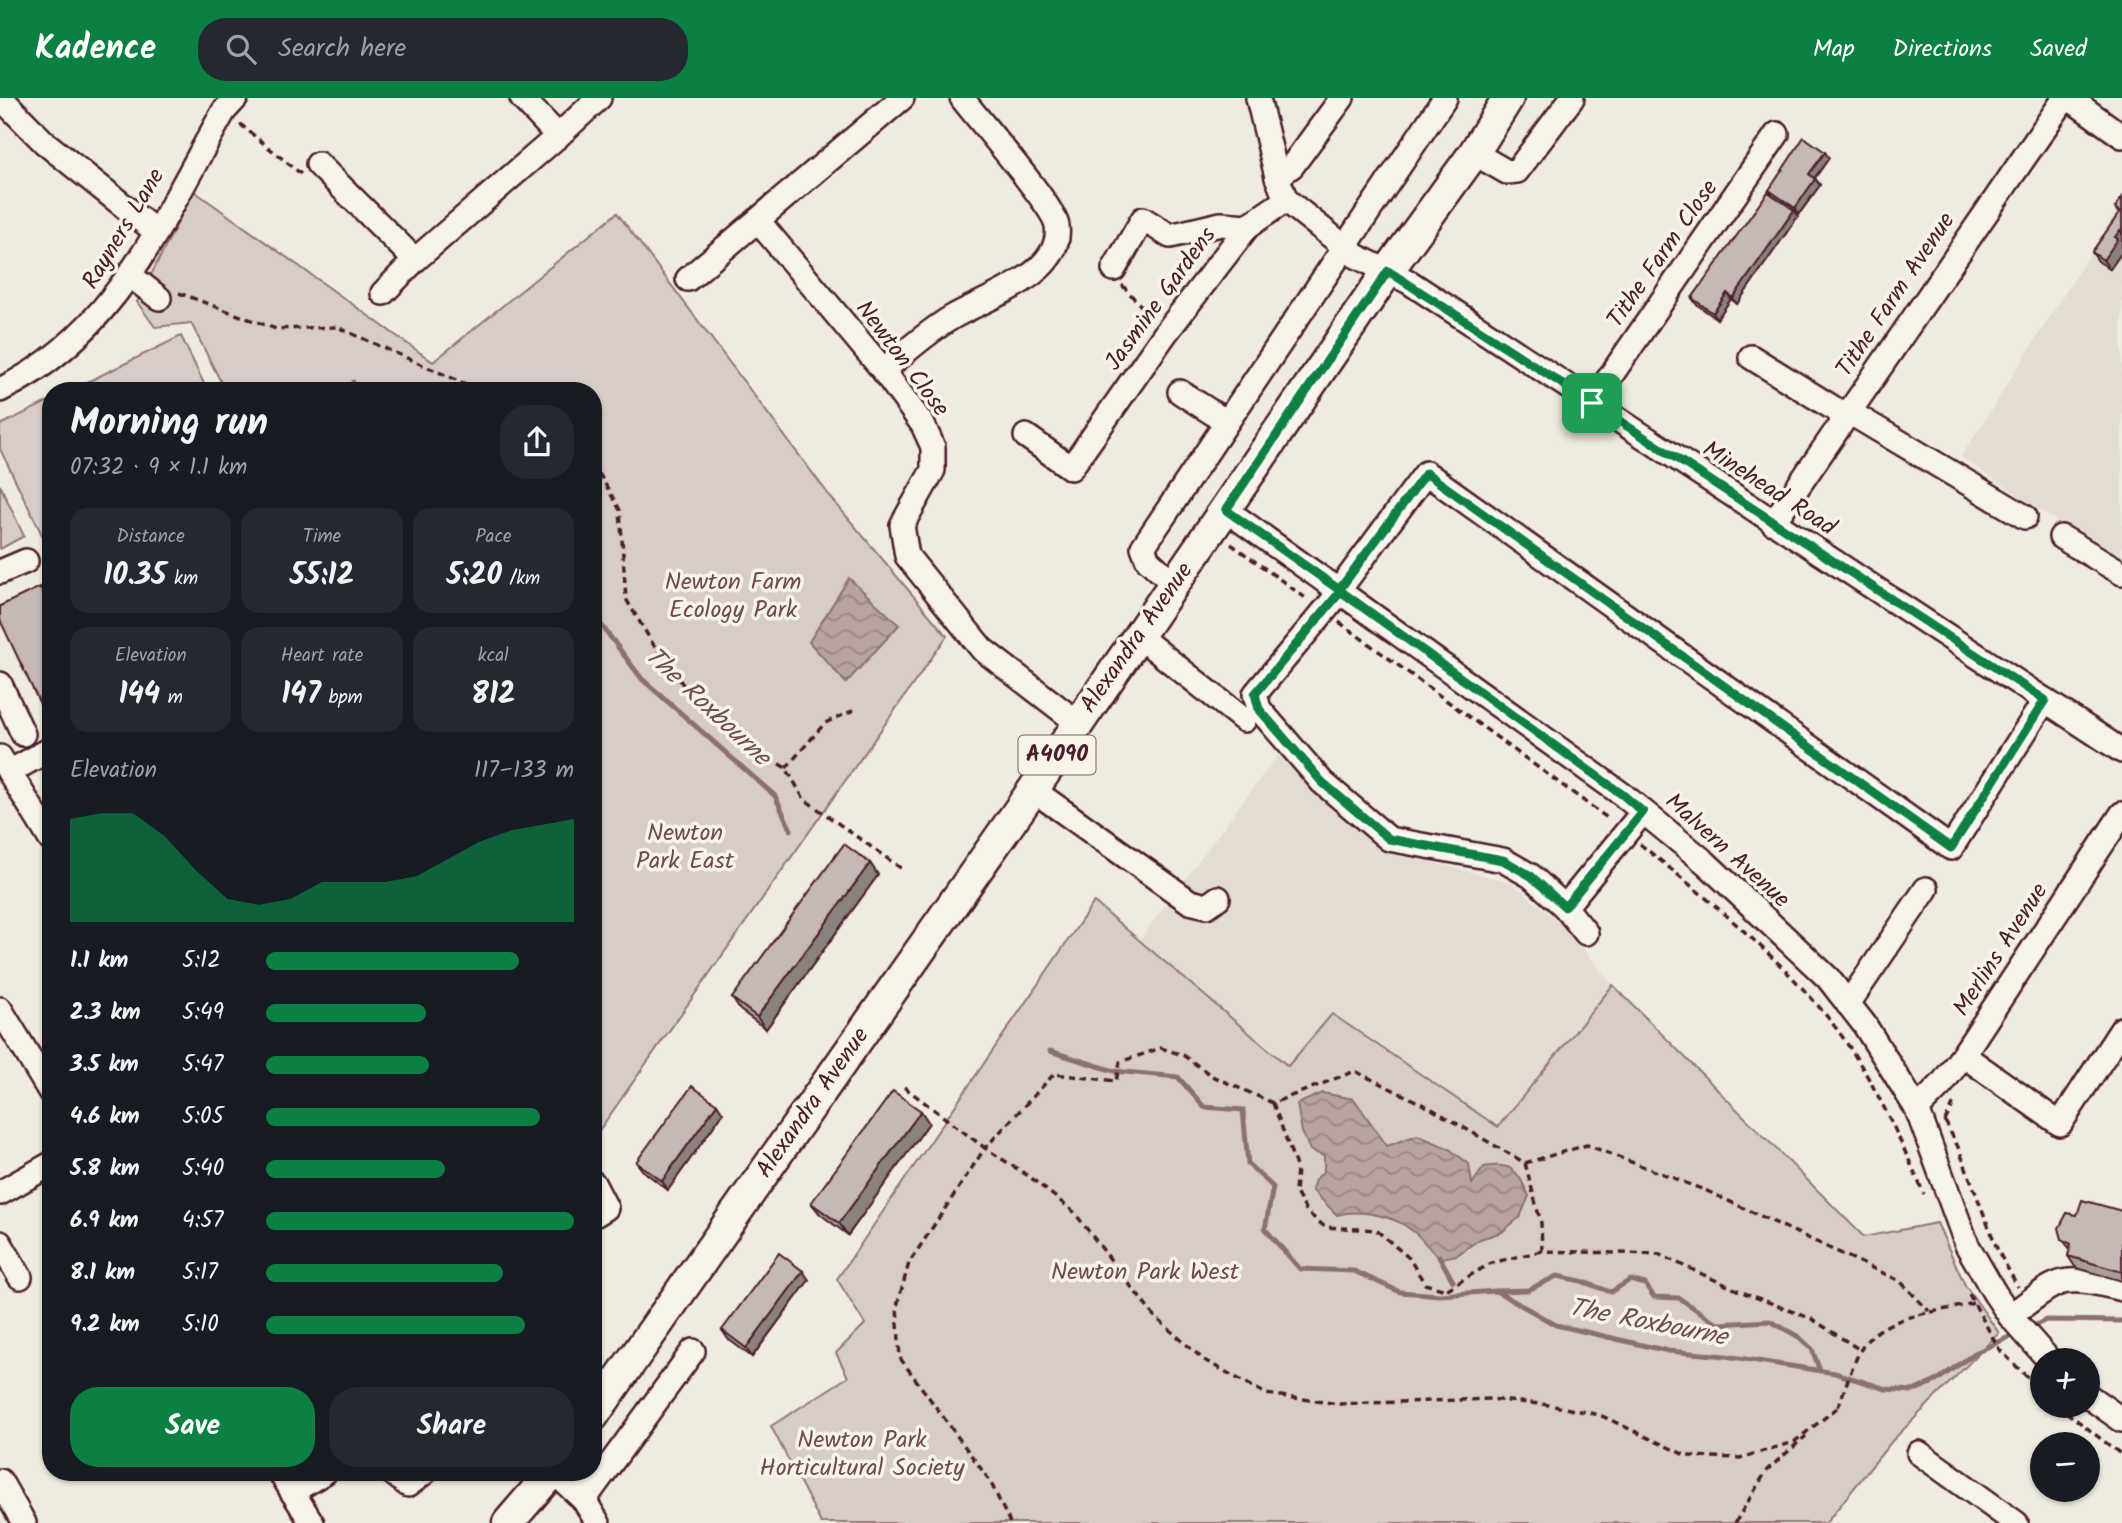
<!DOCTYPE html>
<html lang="en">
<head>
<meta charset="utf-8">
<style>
	body { margin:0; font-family:Kalam,sans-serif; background:#242831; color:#f1f3f6; height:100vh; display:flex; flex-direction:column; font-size:26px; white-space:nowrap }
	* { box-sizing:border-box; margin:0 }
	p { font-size:23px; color:#9ea1a6 }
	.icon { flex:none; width:38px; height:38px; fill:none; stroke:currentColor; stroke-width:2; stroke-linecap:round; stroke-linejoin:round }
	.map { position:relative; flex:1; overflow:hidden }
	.drawer { position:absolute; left:42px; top:284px; width:560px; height:1099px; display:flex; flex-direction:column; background:#171b24; border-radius:28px; box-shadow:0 2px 5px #0004 }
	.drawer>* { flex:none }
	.controls { position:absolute; left:2030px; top:1250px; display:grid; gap:14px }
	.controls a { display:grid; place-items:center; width:70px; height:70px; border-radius:50%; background:#171b24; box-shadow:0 2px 5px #0004; font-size:35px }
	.pin { position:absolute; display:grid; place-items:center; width:60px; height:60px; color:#fff; margin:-30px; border-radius:14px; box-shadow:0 4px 10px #0006 }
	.round { display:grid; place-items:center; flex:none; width:74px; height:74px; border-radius:28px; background:#242831 }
	.overview { display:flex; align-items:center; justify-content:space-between; height:119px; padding:0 28px }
	h1 { font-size:38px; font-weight:700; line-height:52px }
	.stats { display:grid; grid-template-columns:repeat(3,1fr); gap:10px; height:119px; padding:7px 28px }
	.stats div { display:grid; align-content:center; border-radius:18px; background:#242831; text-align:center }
	.stats b { font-size:30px; font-weight:700 }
	.stats small { font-size:19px; font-weight:400 }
	.stats p { font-size:19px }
	.chart { height:196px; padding:14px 28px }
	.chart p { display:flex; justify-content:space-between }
	.chart svg { width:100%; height:126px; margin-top:7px; fill:#0b8043; opacity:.7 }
	.action { display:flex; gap:14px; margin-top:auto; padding:14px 28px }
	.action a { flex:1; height:80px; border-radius:28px; background:#0b8043; color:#fff; font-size:28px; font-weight:700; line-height:80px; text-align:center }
	.action a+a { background:#242831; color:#f1f3f6 }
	ul { padding:0 28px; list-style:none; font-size:23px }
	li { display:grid; grid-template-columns:112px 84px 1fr; align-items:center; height:52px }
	li i { height:18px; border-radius:9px; background:#0b8043 }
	header { display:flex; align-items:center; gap:42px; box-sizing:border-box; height:98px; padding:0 35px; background:#0b8043; color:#fff }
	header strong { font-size:33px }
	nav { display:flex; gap:38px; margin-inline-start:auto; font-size:24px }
	.search { width:490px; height:63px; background:#242831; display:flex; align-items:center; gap:18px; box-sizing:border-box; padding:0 24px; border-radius:28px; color:#9ea1a6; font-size:26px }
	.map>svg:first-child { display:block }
	.built { fill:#e3dcd2 }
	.green { fill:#d8cdc6; stroke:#917678; stroke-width:2 }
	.water { fill:url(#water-waves); stroke:#8b6f72; stroke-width:2 }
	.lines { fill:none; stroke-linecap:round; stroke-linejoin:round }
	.stream { stroke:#8b6f72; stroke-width:5 }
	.minor-casing { stroke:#4a1f2b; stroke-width:28 }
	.major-casing { stroke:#4a1f2b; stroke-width:35 }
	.path { stroke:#4a1f2b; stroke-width:3.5; stroke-dasharray:7 5; stroke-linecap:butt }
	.minor { stroke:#f7f3e8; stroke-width:23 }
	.major { stroke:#f7f3e8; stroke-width:30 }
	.wall { fill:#aa9e9a; stroke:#4a1f2b; stroke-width:2 }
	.shaded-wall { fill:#8b817d; stroke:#4a1f2b; stroke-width:2 }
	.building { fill:#c6b8b3; stroke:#4a1f2b; stroke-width:2 }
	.route-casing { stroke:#fff; stroke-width:14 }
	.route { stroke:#0b8043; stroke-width:9 }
	.labels { text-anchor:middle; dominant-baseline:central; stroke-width:7; stroke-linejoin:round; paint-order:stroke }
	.shield { fill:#f7f3e8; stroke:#7e5f64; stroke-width:2 }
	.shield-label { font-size:23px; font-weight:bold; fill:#4a1f2b }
	.street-label { font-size:24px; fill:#4a1f2b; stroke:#f7f3e8 }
	.park-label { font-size:24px; fill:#6e4a52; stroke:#f7f3e8 }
	.water-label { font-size:26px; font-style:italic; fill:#704e55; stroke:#f7f3e8 }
</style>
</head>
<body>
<header>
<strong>Kadence</strong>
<div class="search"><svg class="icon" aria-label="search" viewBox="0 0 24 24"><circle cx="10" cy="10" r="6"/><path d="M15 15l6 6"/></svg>Search here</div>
<nav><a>Map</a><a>Directions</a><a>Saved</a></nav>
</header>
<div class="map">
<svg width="2122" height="1425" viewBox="0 0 2122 1425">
	<defs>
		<pattern id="water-waves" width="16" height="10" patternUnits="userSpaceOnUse" patternTransform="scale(1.75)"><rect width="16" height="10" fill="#b7a4a2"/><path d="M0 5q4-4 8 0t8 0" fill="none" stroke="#978584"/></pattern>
	</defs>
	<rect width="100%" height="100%" fill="#f0ebe0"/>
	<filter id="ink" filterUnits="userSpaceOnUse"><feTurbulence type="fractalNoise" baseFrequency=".0143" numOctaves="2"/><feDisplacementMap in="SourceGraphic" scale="14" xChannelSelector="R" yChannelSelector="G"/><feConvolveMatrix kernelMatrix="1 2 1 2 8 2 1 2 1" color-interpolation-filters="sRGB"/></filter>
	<g filter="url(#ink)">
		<!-- built -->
		<g class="built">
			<path d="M2122 105V467L1961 359Z"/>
			<path d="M1282 651 1430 764 1511 784 1568 832 1613 887 1498 1029 1332 916 1288 968 1140 841Z"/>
		</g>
		<!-- green -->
		<g class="green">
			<path d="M194 93 433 264 617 115 832 401 947 538 593 1041V292H225L191 225 155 229 137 204Z"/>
			<path d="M181 238 207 292H71Z"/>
			<path d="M51 302V455L0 351V327Z"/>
			<path d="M0 387 24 438 0 451Z"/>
			<path d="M1094 804 1288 968 1332 916 1498 1029 1613 887 1864 1139 1937 1125 1965 1187 1999 1235 1892 1343 1826 1425H821L771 1328 848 1279 836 1255 865 1226 837 1181Z"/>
		</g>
		<!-- water -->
		<g class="water">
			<path d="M849 480 899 527 846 585 809 544Z"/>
			<path d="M1322 995 1354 1001 1387 1048 1417 1037 1448 1050 1469 1066 1472 1086 1484 1069C1514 1064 1517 1073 1529 1098L1520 1119 1502 1134 1480 1141 1457 1157 1442 1160C1429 1154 1424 1141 1413 1133 1394 1117 1359 1111 1337 1117L1312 1092 1315 1082 1324 1073V1058L1310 1052 1302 1034 1297 1006Z"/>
		</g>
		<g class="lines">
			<!-- stream -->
			<g class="stream">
				<path d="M353 284 354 292"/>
				<path d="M593 516 642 581 775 698 791 732"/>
				<path d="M1050 953 1114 973 1178 979 1204 1009 1243 1012 1248 1066 1273 1089 1265 1131 1300 1171 1354 1173 1400 1194 1440 1197 1496 1193 1556 1227 1668 1253 1726 1258 1835 1275 1886 1291 1913 1293 1936 1283 1975 1255 2018 1235"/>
				<path d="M1439 1158 1453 1183"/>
				<path d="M1496 1193 1528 1192 1557 1178 1581 1183 1611 1194 1630 1182 1645 1186 1654 1199 1679 1200 1718 1226 1770 1223 1799 1239 1812 1251 1820 1273"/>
				<path d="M2030 1230 2046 1222 2122 1223"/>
			</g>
			<defs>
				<g id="minor">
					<path d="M1 0 44 44 155 133"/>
					<path d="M1258 0 1277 79 1286 102 1356 158 1409 184 2122 653"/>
					<path d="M2069 0 2122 38"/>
					<path d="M558 38 599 0"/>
					<path d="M1474 55 1507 74 1517 73 1572 0"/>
					<path d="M318 66 415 162"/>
					<path d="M1277 79 1292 68 1342 0"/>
					<path d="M759 124 883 272 923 327 933 349V372L902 427 907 458 982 551 1078 625"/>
					<path d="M1114 171 1143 121 1170 138 1221 126 1248 128"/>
					<path d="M131 178 159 200"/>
					<path d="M688 181 902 0"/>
					<path d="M383 195 415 162 558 38 522 0"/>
					<path d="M1751 259 1846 318"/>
					<path d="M883 272C905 255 927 234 951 220 984 200 1064 177 1057 128 1055 109 979 23 962 0"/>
					<path d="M0 292C117 236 163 119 224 13L236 0"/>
					<path d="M1180 294 1225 323"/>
					<path d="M1592 305 1777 36"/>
					<path d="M1849 314 2025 419"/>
					<path d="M1026 338 1071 370 1165 236 1248 128 1286 102"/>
					<path d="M1226 412 1623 697 1706 765 1828 880 1864 926 1917 1011 1967 1147 1994 1194 2010 1218 2049 1262"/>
					<path d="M1773 425 2065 0"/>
					<path d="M2061 439 2122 475"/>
					<path d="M0 474 26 463"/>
					<path d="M1174 486 1148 462 1143 449 1445 0"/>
					<path d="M1339 492 1426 375 1951 750 2045 602"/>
					<path d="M1341 493 1255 596 1259 611 1322 684 1389 741 1503 762 1531 778 1565 809 1586 835"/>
					<path d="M1137 537 1244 622"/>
					<path d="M0 586 23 636"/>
					<path d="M0 659 51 742"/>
					<path d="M9 674 51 651"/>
					<path d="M1033 692 1190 804 1207 808 1218 800"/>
					<path d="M1565 809 1643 714"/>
					<path d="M1848 906 1926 791"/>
					<path d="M0 911 51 995"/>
					<path d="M1963 957 2060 1026 2122 931"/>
					<path d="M1917 1011 1942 986 1963 957 2122 716"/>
					<path d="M593 1085 606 1110 593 1118"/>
					<path d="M0 1095 51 1066"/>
					<path d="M0 1145 20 1179"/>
					<path d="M2010 1218C2060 1181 2058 1175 2122 1191"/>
					<path d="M2088 1298 2122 1322"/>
					<path d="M1919 1355 2016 1425"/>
					<path d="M280 1374 312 1425"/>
					<path d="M391 1374 408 1387 425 1374"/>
					<path d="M554 1374 584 1402 598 1425"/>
					<path d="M0 1383 24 1425"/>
					<path d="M292 1394 325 1374"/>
					<path d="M584 1402 693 1253"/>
				</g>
				<g id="major">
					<path d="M593 1318 1033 692 1388 173 1474 55 1508 0"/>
					<path d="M508 1425 552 1374"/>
				</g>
			</defs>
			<!-- minor casing -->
			<use href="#minor" class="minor-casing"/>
			<!-- major casing -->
			<use href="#major" class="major-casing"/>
			<!-- path -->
			<g class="path">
				<path d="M240 26 301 76"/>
				<path d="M1122 187 1152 220"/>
				<path d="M179 195 276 231 337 229 479 292"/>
				<path d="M593 365 620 412 626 501 653 546 699 608 754 651 786 670 804 701 902 771"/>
				<path d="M1231 446 1307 501"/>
				<path d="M1339 524 1610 722"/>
				<path d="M786 670 825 625 857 611"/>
				<path d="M1640 746C1709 802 1801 875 1850 950 1880 996 1902 1046 1924 1096"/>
				<path d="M904 989 985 1050 909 1165 897 1208 900 1260 990 1383 1010 1425"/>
				<path d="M1273 1005 1297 1071 1295 1093 1307 1114 1325 1129 1376 1132 1409 1160 1425 1186 1446 1192 1491 1165 1542 1153"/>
				<path d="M1945 1023 1958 1049 1998 1153 2018 1189"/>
				<path d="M1945 1023 1955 1003"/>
				<path d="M1525 1065 1587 1047 1707 1093 1900 1183 1929 1213"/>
				<path d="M1969 1196 1999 1251 2042 1294"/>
				<path d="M2057 1307 2122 1357"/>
				<path d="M1838 1309C1845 1291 1851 1270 1860 1253 1880 1215 1937 1216 1973 1205"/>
				<path d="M1837 1310 1794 1344 1740 1360 1687 1358 1600 1317 1549 1307 1490 1301 1339 1306 1266 1296 1204 1262 1153 1217 1074 1114 1030 1079 985 1050 1054 976 1116 983 1120 964 1161 950 1183 957 1212 978 1273 1005 1355 973 1430 1010 1525 1065 1541 1125 1542 1153 1658 1156 1737 1192 1812 1221 1860 1252"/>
				<path d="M593 1348 599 1341"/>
				<path d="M1735 1425 1767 1372 1806 1338"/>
			</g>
			<!-- minor -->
			<use href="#minor" class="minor"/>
			<!-- major -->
			<use href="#major" class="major"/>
		</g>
		<!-- wall -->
		<g class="wall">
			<path d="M1829 60 1815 80 1820 87 1799 116 1795 113 1798 118 1737 206 1731 201 1717 221 1696 206 1692 200 1772 97 1769 92Z"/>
			<path d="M2122 100V154L2110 171 2098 163 2092 154 2119 116 2115 110Z"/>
			<path d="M48 501 51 506V616L48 617 40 606Z"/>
			<path d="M870 765 878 777 766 931 740 912 732 900Z"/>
			<path d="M723 1015 668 1092 643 1073 636 1064Z"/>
			<path d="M929 1025 848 1137 820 1116 811 1105Z"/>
			<path d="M2122 1113V1183L2076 1170 2068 1158 2070 1151 2062 1141 2077 1117Z"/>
			<path d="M809 1182 752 1259 728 1241 722 1232Z"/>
		</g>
		<!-- shaded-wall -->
		<g class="shaded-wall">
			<path d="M1825 54 1829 60 1813 82 1809 76Z"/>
			<path d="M1815 81 1820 87 1799 116 1795 110Z"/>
			<path d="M1794 112 1798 118 1737 206 1733 200Z"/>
			<path d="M2120 132 2122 135V154L2110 171 2103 162 2115 139Z"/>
			<path d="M1727 195 1731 201 1717 221 1713 215Z"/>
			<path d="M40 489 51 506V511Z"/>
			<path d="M870 765 878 777 766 931 757 919Z"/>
			<path d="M717 1006 723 1015 668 1092 662 1083Z"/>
			<path d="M921 1013 929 1025 848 1137 839 1125Z"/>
			<path d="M803 1173 809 1182 752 1259 746 1250Z"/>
		</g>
		<!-- building -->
		<g class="building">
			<path d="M1804 39 1825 54 1809 76 1815 81 1795 110 1769 92Z"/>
			<path d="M1768 94 1794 112 1733 200 1727 195 1713 215 1692 200Z"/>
			<path d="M2122 100V134L2120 132 2115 139 2118 141 2103 162 2092 154 2120 114 2115 110Z"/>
			<path d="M40 489 51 511V600L40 606 0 522V508Z"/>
			<path d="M844 746 870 765 757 919 732 900Z"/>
			<path d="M692 988 717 1006 662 1083 636 1064Z"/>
			<path d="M893 993 921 1013 839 1125 811 1105Z"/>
			<path d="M2082 1102 2122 1113V1174L2068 1158 2071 1146 2062 1141 2059 1130 2067 1115 2077 1117Z"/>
			<path d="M779 1155 803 1173 746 1250 722 1232Z"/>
		</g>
	</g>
	<g class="lines" filter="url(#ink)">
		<defs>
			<path id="route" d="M1592 305 1388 173 1226 412 1341 493 1255 596 1259 611 1322 684 1389 741 1503 762 1531 778 1565 809 1643 714 1623 697 1339 492 1426 375 1951 750 2045 602 1592 305"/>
		</defs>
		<!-- route casing -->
		<use href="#route" class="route-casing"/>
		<!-- route -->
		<use href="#route" class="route"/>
	</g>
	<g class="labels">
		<!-- shield labels -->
		<rect class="shield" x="1018.5" y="637.5" width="77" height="39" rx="5"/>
		<g class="shield-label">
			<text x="1057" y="657">A4090</text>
		</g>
		<!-- street labels -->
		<g class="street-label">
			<text transform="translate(124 131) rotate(-59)">Rayners Lane</text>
			<text transform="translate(1663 156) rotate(-55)">Tithe Farm Close</text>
			<text transform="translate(1896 197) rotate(-56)">Tithe Farm Avenue</text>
			<text transform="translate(1161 201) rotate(-54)">Jasmine Gardens</text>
			<text transform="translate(902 261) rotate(53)">Newton Close</text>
			<text transform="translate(1769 391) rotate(33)">Minehead Road</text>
			<text transform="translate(1137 540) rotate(-55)">Alexandra Avenue</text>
			<text transform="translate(1727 753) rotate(42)">Malvern Avenue</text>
			<text transform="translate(2001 852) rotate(-57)">Merlins Avenue</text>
			<text transform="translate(813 1005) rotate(-55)">Alexandra Avenue</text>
		</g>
		<!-- park labels -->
		<g class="park-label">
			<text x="733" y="484">Newton Farm<tspan x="733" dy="28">Ecology Park</tspan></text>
			<text x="685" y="735">Newton<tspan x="685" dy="28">Park East</tspan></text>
			<text x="1145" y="1174">Newton Park West</text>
			<text x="862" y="1342">Newton Park<tspan x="862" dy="28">Horticultural Society</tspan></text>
		</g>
		<!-- water labels -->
		<g class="water-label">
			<text transform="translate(707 609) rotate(43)">The Roxbourne</text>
			<text transform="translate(1648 1225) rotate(11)">The Roxbourne</text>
		</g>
	</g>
</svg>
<div class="controls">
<a>+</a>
<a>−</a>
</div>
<div class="pin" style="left:1592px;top:305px;background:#1e9e55"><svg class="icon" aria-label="arrive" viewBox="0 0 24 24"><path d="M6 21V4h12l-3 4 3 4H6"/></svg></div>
<section class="drawer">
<div class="overview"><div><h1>Morning run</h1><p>07:32 · 9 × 1.1 km</p></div><a class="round"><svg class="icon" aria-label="share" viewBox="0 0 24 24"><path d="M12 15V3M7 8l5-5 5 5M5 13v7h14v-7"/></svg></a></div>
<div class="stats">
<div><p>Distance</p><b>10.35<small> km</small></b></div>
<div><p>Time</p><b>55:12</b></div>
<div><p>Pace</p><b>5:20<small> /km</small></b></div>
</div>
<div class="stats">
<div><p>Elevation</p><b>144<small> m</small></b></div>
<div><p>Heart rate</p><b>147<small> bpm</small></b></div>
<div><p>kcal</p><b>812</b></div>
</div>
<div class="chart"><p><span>Elevation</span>117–133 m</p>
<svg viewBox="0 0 160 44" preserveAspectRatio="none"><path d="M0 44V8L10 6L20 6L30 14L40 26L50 36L60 38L70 36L80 30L90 30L100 30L110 28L120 22L130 16L140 12L150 10L160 8V44z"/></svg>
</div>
<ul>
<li><b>1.1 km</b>5:12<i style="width:82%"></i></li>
<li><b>2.3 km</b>5:49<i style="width:52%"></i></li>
<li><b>3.5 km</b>5:47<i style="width:53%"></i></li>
<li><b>4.6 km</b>5:05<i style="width:89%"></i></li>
<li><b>5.8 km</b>5:40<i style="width:58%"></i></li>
<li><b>6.9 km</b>4:57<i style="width:100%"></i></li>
<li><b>8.1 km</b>5:17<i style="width:77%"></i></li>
<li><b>9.2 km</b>5:10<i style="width:84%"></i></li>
</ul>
<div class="action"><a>Save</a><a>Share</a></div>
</section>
</div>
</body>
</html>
